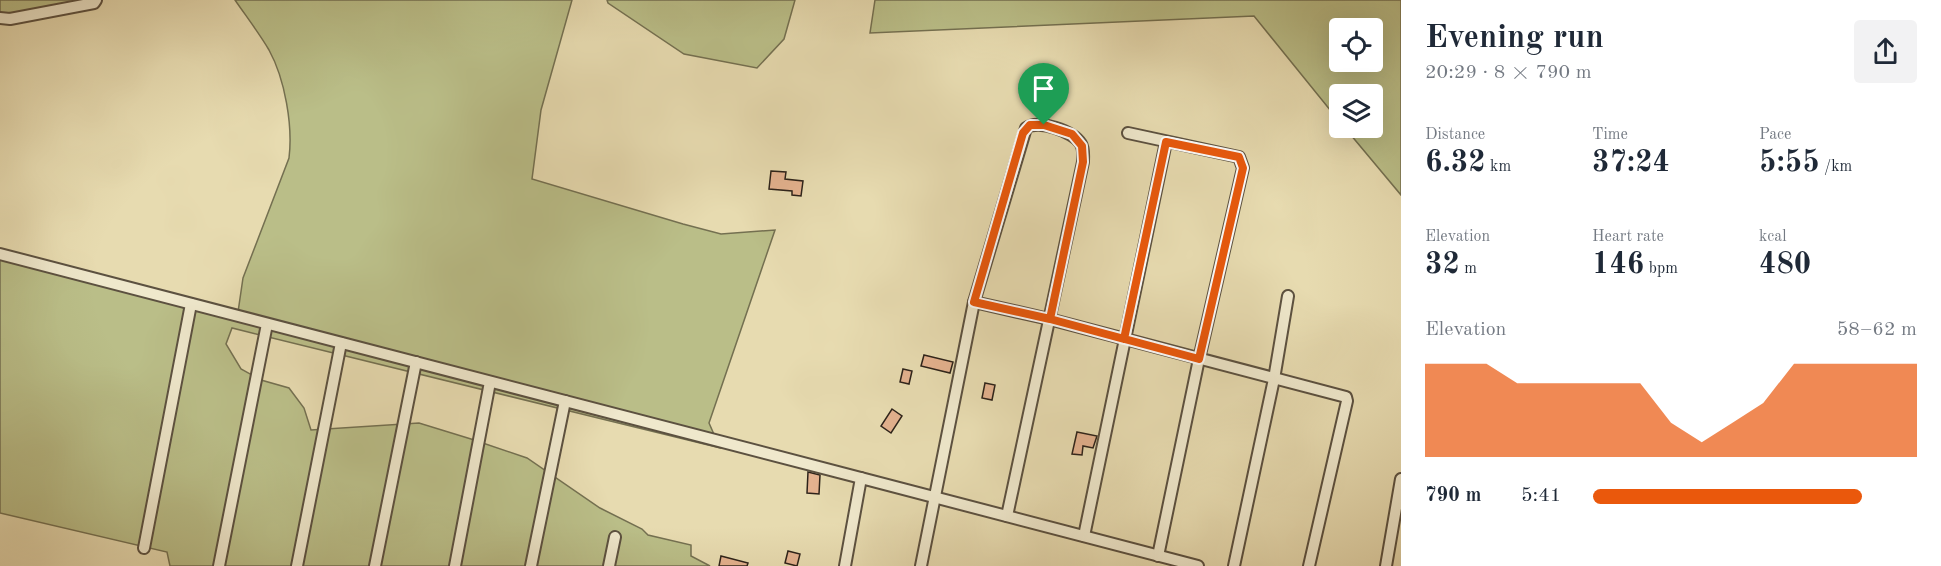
<!DOCTYPE html>
<html lang="en">
<head>
<meta charset="utf-8">
<style>
	body { margin:0; font-family:"Old Standard TT",serif; background:#f2f2f3; color:#1f2937; height:100vh; display:flex; flex-direction:column; font-size:22px; white-space:nowrap }
	* { box-sizing:border-box; margin:0 }
	p { font-size:20px; color:#747a83 }
	.icon { flex:none; width:33px; height:33px; fill:none; stroke:currentColor; stroke-width:2; stroke-linecap:round; stroke-linejoin:round }
	.map { position:relative; flex:1; overflow:hidden }
	.side { display:flex; flex-direction:column; background:#fff; width:540px }
	.side>* { flex:none }
	.tools { position:absolute; left:1329px; top:18px; display:grid; gap:12px }
	.tools a { display:grid; place-items:center; width:54px; height:54px; border-radius:6px; background:#fff; box-shadow:0 6px 24px #0002; font-size:30px }
	.pin { position:absolute; display:grid; place-items:center; width:51px; height:51px; color:#fff; margin:-62px -26px; border-radius:50% 50% 50% 0; rotate:-45deg; box-shadow:0 0 6px #0007 }
	.pin .icon { rotate:45deg }
	.round { display:grid; place-items:center; flex:none; width:63px; height:63px; border-radius:6px; background:#f2f2f3 }
	.overview { display:flex; align-items:center; justify-content:space-between; height:102px; padding:0 24px }
	h1 { font-size:33px; font-weight:700; line-height:45px }
	.figures { display:grid; grid-template-columns:repeat(3,1fr); gap:9px; height:102px; padding:6px 24px }
	.figures div { display:grid; align-content:center }
	.figures b { font-size:30px; font-weight:700 }
	.figures small { font-size:16px; font-weight:400 }
	.figures p { font-size:16px }
	.chart { height:168px; padding:12px 24px }
	.chart p { display:flex; justify-content:space-between }
	.chart svg { width:100%; height:108px; margin-top:6px; fill:#ea580c; opacity:.7 }
	ul { padding:0 24px; list-style:none; font-size:20px }
	li { display:grid; grid-template-columns:96px 72px 1fr; align-items:center; height:45px }
	li i { height:15px; border-radius:8px; background:#ea580c }
	main { display:flex; flex:1; min-height:0 }
	.map>svg:first-child { display:block }
	.green { fill:#babe88; stroke:#747051; stroke-width:1.5; fill-rule:evenodd }
	.building { fill:#e4b28f; stroke:#2d231a; stroke-width:1.5 }
	.lines { fill:none; stroke-linecap:round; stroke-linejoin:round }
	.street-casing { stroke:#5c5140; stroke-width:14 }
	.street { stroke:#efe8cc; stroke-width:10 }
	.route-casing { stroke:#fff; stroke-width:12 }
	.route { stroke:#ea580c; stroke-width:8 }
</style>
</head>
<body>
<main>
<div class="map">
<svg width="1401" height="566" viewBox="0 0 1401 566">
	<rect width="100%" height="100%" fill="#e7dbb0"/>
	<filter id="stains"><feTurbulence type="fractalNoise" baseFrequency=".00333" numOctaves="4"/><feColorMatrix values="0 0 0 0 .2 0 0 0 0 .09 0 0 0 0 .02 0 0 0 .5 -.17"/></filter>
	<radialGradient id="worn" r=".72"><stop offset=".6" stop-color="#630" stop-opacity="0"/><stop offset="1" stop-color="#630" stop-opacity=".3"/></radialGradient>
	<!-- green -->
	<g class="green">
		<path d="M0 0H102L97 8 11 24H0Z"/>
		<path d="M235 0H572L541 110 532 179 683 224 721 234 775 230 709 423 720 448 232 328 226 344 241 369 261 380 289 388 304 408 311 430 419 423 471 439 527 458 600 508 642 529 648 535 691 545V556L710 566H170L167 552 0 513V249L238 312 243 278 289 158C293 126 285 79 269 50 259 33 246 16 235 0Z"/>
		<path d="M607 0H795L784 39 757 68 684 54 608 3Z"/>
		<path d="M875 0H1401V195L1345 128H1372V94H1340L1339 121 1254 16 870 33ZM1340 28H1372V62H1340Z"/>
	</g>
	<!-- building -->
	<g class="building">
		<path d="M771 171 786 172 785 179 803 181 801 196 792 195V191L769 189Z"/>
		<path d="M924 355 953 362 950 373 921 366Z"/>
		<path d="M903 369 912 371 909 384 900 382Z"/>
		<path d="M985 383 995 385 992 400 982 398Z"/>
		<path d="M892 409 902 416 891 433 881 426Z"/>
		<path d="M1077 432 1097 436 1093 448 1083 446 1082 455 1072 454Z"/>
		<path d="M808 472 820 475 819 494 807 493Z"/>
		<path d="M788 551 800 554 797 566 785 563Z"/>
		<path d="M721 556 748 563 747 566H719Z"/>
	</g>
	<g class="lines">
		<defs>
			<g id="street">
				<path d="M0 18 10 19 94 3 96 0"/>
				<path d="M1128 133 1239 157 1243 168 1199 359 1158 556"/>
				<path d="M0 254 861 478"/>
				<path d="M974 302 1026 128C1038 119 1073 131 1081 144 1084 149 1083 156 1083 162L1007 516"/>
				<path d="M1084 536 1166 142"/>
				<path d="M144 548 191 304"/>
				<path d="M219 566 267 324"/>
				<path d="M297 566 341 343"/>
				<path d="M375 566 416 362"/>
				<path d="M455 566 490 382"/>
				<path d="M531 566 565 401"/>
				<path d="M609 566 615 537"/>
				<path d="M845 566 861 478 1198 566"/>
				<path d="M921 566 974 302 1049 319 1346 397 1347 401 1309 566"/>
				<path d="M1234 566 1274 379 1288 296"/>
				<path d="M1386 566 1401 479"/>
			</g>
		</defs>
		<!-- street casing -->
		<use href="#street" class="street-casing"/>
		<!-- street -->
		<use href="#street" class="street"/>
	</g>
	<g class="lines">
		<defs>
			<path id="route" d="M1044 125H1030L1023 133 974 302 1050 319 1199 359 1243 168 1239 157 1166 142 1124 339 1050 319 1083 162 1082 146 1072 134 1044 125"/>
		</defs>
		<!-- route casing -->
		<use href="#route" class="route-casing"/>
		<!-- route -->
		<use href="#route" class="route"/>
	</g>
	<rect width="100%" height="100%" filter="url(#stains)"/>
	<rect width="100%" height="100%" fill="url(#worn)"/>
</svg>
<div class="tools">
<a><svg class="icon" aria-label="locate" viewBox="0 0 24 24"><circle cx="12" cy="12" r="6"/><path d="M12 2v4M12 18v4M2 12h4M18 12h4"/></svg></a>
<a><svg class="icon" aria-label="layers" viewBox="0 0 24 24"><path d="M12 4l9 5-9 5-9-5zM3 14l9 5 9-5"/></svg></a>
</div>
<div class="pin" style="left:1044px;top:125px;background:#1e9e55"><svg class="icon" aria-label="arrive" viewBox="0 0 24 24"><path d="M6 21V4h12l-3 4 3 4H6"/></svg></div>
</div>
<section class="side">
<div class="overview"><div><h1>Evening run</h1><p>20:29 · 8 × 790 m</p></div><a class="round"><svg class="icon" aria-label="share" viewBox="0 0 24 24"><path d="M12 15V3M7 8l5-5 5 5M5 13v7h14v-7"/></svg></a></div>
<div class="figures">
<div><p>Distance</p><b>6.32<small> km</small></b></div>
<div><p>Time</p><b>37:24</b></div>
<div><p>Pace</p><b>5:55<small> /km</small></b></div>
</div>
<div class="figures">
<div><p>Elevation</p><b>32<small> m</small></b></div>
<div><p>Heart rate</p><b>146<small> bpm</small></b></div>
<div><p>kcal</p><b>480</b></div>
</div>
<div class="chart"><p><span>Elevation</span>58–62 m</p>
<svg viewBox="0 0 160 44" preserveAspectRatio="none"><path d="M0 44V6L10 6L20 6L30 14L40 14L50 14L60 14L70 14L80 30L90 38L100 30L110 22L120 6L130 6L140 6L150 6L160 6V44z"/></svg>
</div>
<ul>
<li><b>790 m</b>5:41<i style="width:83%"></i></li>
</ul>
</section>
</main>
</body>
</html>
